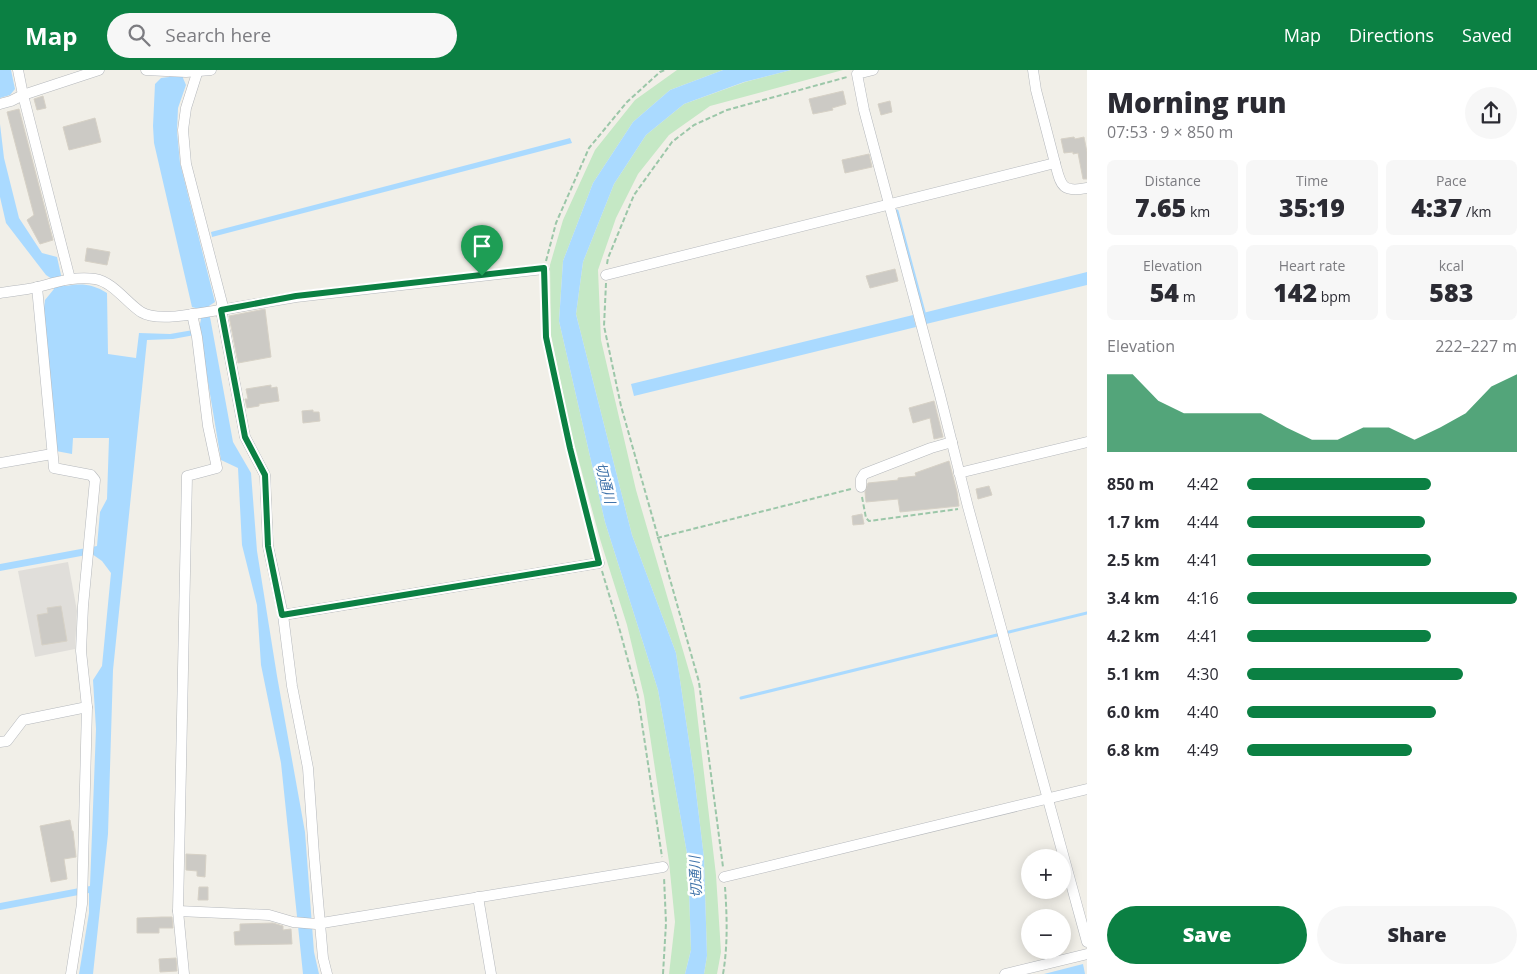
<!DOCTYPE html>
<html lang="en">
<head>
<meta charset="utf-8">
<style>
	body { margin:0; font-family:"Open Sans","Noto Sans JP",sans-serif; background:#f7f7f7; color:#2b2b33; height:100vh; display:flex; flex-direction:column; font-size:19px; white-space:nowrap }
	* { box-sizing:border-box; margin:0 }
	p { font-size:16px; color:#7c7c81 }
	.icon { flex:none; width:28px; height:28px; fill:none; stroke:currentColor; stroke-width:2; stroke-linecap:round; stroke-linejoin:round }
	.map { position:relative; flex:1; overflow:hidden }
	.side { display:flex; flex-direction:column; background:#fff; width:450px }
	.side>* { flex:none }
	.fabs { position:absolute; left:1021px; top:779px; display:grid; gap:10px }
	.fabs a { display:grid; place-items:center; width:50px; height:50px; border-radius:50%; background:#fff; box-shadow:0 2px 12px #0003; font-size:25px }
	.pin { position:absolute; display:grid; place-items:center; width:42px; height:42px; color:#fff; margin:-51px -21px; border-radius:50% 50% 50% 0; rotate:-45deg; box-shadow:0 0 5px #0007 }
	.pin .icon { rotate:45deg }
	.round { display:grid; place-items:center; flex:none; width:52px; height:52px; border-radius:26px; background:#f7f7f7 }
	.head { display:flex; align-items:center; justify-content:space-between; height:85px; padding:0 20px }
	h1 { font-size:28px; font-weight:800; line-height:38px }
	.stats { display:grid; grid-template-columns:repeat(3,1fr); gap:8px; height:85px; padding:5px 20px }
	.stats div { display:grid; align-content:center; border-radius:8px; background:#f7f7f7; text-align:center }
	.stats b { font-size:25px; font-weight:800 }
	.stats small { font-size:14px; font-weight:400 }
	.stats p { font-size:14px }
	.chart { height:140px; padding:10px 20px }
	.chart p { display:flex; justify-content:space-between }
	.chart svg { width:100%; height:90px; margin-top:5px; fill:#0b8043; opacity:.7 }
	.action { display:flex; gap:10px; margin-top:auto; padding:10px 20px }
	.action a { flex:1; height:58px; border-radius:30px; background:#0b8043; color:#fff; font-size:20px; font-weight:800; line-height:58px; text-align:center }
	.action a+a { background:#f7f7f7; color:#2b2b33 }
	ul { padding:0 20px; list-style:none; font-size:16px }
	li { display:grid; grid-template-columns:80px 60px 1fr; align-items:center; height:38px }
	li i { height:12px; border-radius:6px; background:#0b8043 }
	header { display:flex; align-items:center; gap:30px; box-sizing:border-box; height:70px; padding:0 25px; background:#0b8043; color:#fff }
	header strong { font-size:24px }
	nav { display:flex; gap:28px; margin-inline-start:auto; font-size:18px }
	.search { width:350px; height:45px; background:#f7f7f7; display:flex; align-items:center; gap:12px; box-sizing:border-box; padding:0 18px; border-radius:28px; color:#7c7c81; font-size:19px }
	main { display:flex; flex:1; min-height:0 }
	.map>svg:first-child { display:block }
	.industrial { fill:#e0deda }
	.green { fill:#c5e8c5 }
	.water { fill:#aadaff }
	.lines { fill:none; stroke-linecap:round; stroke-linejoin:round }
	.stream { stroke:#aadaff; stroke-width:3 }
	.building { fill:#cccac5; stroke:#d6d1c6 }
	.street-casing { stroke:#b5b8bc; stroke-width:11 }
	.path { stroke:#9cc7a9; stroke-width:2; stroke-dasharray:5 2.5; stroke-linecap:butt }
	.street { stroke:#fff; stroke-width:10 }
	.route-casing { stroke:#fff; stroke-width:10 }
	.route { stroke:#0b8043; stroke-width:6 }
	.labels { text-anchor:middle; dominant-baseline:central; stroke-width:5; stroke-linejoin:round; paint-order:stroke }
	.water-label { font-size:14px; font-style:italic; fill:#4174aa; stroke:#fff }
</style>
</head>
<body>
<header>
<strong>Map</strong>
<div class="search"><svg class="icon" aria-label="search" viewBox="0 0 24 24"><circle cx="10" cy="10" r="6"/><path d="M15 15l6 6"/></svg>Search here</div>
<nav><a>Map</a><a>Directions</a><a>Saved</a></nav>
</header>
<main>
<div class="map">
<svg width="1087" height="904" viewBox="0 0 1087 904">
	<rect width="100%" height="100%" fill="#f1efe8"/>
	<!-- industrial -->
	<path class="industrial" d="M68 492 77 541 75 579 35 587 18 501Z"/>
	<!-- green -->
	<g class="green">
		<path d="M677 0H723L670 20 633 52 593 113 563 191 559 251 605 452 658 620 688 789 691 880 685 904H669L675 852 669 792 644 626 627 555 600 469 570 358 551 265 550 195 563 150 595 80 635 30Z"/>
		<path d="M791 0H843L710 36 669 65 638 104 616 148 598 200 601 270 636 420 694 618 716 805 721 882 717 904H704L707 886 704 788 694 705 676 583 632 465 576 244 583 192 614 114 646 65 684 34 745 12Z"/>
	</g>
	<!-- water -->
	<g class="water">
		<path d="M0 0H11L15 19 10 25 0 28Z"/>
		<path d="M171 0H184L183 8 186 15 178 38 177 61 180 93 215 232 209 236 210 247 233 372 251 403 257 481 277 606 305 762 314 882 319 904H303L281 693 261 595 257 535 242 475 238 398 221 390 200 264 173 269 147 270 113 600 108 764 93 904H79L89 843V823L0 840V833L90 816 96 659 93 610 102 596 111 503 102 491 92 484 0 501V494L97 476 100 442 107 429 109 368H73L72 384 56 381 43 247 45 230 54 219 52 209 46 205 6 153 0 127V54L4 88 19 148 42 183 57 187 61 205 65 216C81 213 93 214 107 223L108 284 136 288 139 263 170 264 199 259 201 249 199 239 192 237 154 73 153 56 155 14 161 8 169 7Z"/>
		<path d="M723 0H791L744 12 684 34 646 65 614 114 583 192 576 244 632 465 676 583 694 705 704 788 707 886 704 904H685L691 880 688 789 658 620 605 452 559 251 563 191 593 113 633 52 670 20Z"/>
		<path d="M570 68 572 73 212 167 211 162Z"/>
		<path d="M1087 202V215L926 254 923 243Z"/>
		<path d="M913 245 916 257 634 326 631 314Z"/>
		<path d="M1083 894 1085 904H1044Z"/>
	</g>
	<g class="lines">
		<!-- stream -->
		<g class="stream">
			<path d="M897 141 924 242"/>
			<path d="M1009 562 1087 543"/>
			<path d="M741 628 997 565"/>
		</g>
	</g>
	<!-- building -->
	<g class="building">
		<path d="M843 21 846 34 832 38 833 40 813 44 809 29Z"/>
		<path d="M43 26 46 38 37 40 34 29Z"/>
		<path d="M890 31 892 42 881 45 878 34Z"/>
		<path d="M19 39 53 170 40 174 27 150 34 145 7 42Z"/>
		<path d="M95 48 101 72 69 80 63 57Z"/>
		<path d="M1074 67 1075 69 1084 67 1087 82V109H1083L1078 83 1073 84V82L1064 83 1061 69Z"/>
		<path d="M869 84 872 97 845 103 842 90Z"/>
		<path d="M87 178 110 182 107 195 85 191Z"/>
		<path d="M895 199 898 211 870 218 866 206Z"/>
		<path d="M265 239 271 287 238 293 229 246Z"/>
		<path d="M271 315V318L277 317 279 331 259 334V336L247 338 245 329H248L246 319Z"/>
		<path d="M934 331 943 367 934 369 930 348 913 353 909 338Z"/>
		<path d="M313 340V342H319L320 351 303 353 302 341Z"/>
		<path d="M949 391 957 422 959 436 900 442 898 429 866 432 865 422 868 413 898 410V408L916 406 915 403Z"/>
		<path d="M989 416 992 425 978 429 976 419Z"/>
		<path d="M862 444 864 454 853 455 852 446Z"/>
		<path d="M61 536 67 571 42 575 37 545 48 543 47 538Z"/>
		<path d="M70 750 72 761H73L76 787 64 789 67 809 51 812 40 756Z"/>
		<path d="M186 784 206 785 205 807 197 806V801L186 800Z"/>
		<path d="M199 817H208V830H198Z"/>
		<path d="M162 847H172L173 858H159V863H137V848Z"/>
		<path d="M273 853 283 856V860L291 859 292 874 235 875 234 862 240 861V854Z"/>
		<path d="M176 888 177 901 160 902 159 889Z"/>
	</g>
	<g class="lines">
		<defs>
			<g id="street">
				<path d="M18 0 23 25 70 209"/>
				<path d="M146 0 186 2 211 0"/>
				<path d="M198 0 186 38 183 60 186 94 222 233 221 240 296 227 544 199"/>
				<path d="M873 0 857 4 864 40 940 325 968 437 1087 872"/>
				<path d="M0 34 11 31 23 25 99 0"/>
				<path d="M1055 93C1061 115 1061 123 1087 118"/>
				<path d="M606 205 1055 93 1036 20 1033 0"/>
				<path d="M37 217 54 398 91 405 95 410 83 536 81 581 87 637 82 834 71 904"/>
				<path d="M0 223C13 221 25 220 38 217 57 212 75 206 95 209 113 212 126 232 141 242 159 253 200 242 221 240L245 367 265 405 268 476 283 545 292 616 308 698 314 785 323 888 327 904"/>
				<path d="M0 393 52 384"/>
				<path d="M959 403 1087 372"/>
				<path d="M861 417V409L864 404 931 378 952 372"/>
				<path d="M283 545 599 493"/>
				<path d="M0 672 7 671 23 650 87 637"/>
				<path d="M724 807 1087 719"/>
				<path d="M478 827 491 904"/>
				<path d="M178 841 269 845 293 852 316 854 663 797"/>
				<path d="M184 904 178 841 187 406 217 398 208 356 197 267 192 244"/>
				<path d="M1005 904 1087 884"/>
			</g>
		</defs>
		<!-- street casing -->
		<use href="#street" class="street-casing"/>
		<!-- path -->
		<g class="path">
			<path d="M546 191 556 153 589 78 627 32 660 2 665 0"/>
			<path d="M607 194 608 188 634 125 672 72 694 55 727 40 847 7"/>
			<path d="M544 208 546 267 570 378 597 485"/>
			<path d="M606 213 604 256 621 336 699 612 723 797"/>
			<path d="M862 427 866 448 869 451 958 439"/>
			<path d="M657 468 851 419"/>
			<path d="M602 501 620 561 638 627 662 787"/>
			<path d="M663 904 666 853 664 807"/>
			<path d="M723 904C728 875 727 846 725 817"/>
		</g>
		<!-- street -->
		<use href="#street" class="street"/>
	</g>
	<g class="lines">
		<defs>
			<path id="route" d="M544 198 546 267 570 378 599 493 282 545 268 476 265 405 245 367 221 240 296 226Z"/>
		</defs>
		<!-- route casing -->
		<use href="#route" class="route-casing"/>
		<!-- route -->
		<use href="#route" class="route"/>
	</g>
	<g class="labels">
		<!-- water labels -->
		<g class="water-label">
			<text transform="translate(606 413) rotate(76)">切通川</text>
			<text transform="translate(695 807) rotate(-93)">切通川</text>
		</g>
	</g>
</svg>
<div class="fabs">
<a>+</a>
<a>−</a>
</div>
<div class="pin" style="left:482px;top:206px;background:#1e9e55"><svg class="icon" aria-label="arrive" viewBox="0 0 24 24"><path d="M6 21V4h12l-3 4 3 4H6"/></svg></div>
</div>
<section class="side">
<div class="head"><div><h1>Morning run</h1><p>07:53 · 9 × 850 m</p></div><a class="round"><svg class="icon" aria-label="share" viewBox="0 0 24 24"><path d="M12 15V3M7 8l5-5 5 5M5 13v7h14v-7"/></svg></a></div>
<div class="stats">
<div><p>Distance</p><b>7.65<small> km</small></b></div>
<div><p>Time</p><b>35:19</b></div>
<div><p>Pace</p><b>4:37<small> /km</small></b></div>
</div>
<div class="stats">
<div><p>Elevation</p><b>54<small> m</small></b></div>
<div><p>Heart rate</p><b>142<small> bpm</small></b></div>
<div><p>kcal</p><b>583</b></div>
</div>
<div class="chart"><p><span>Elevation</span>222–227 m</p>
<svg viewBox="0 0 160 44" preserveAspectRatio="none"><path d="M0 44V6L10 6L20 19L30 25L40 25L50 25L60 25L70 32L80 38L90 38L100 32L110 32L120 38L130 32L140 25L150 12L160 6V44z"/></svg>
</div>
<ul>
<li><b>850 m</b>4:42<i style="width:68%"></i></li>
<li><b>1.7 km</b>4:44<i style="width:66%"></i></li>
<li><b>2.5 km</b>4:41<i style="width:68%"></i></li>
<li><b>3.4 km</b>4:16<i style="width:100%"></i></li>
<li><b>4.2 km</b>4:41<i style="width:68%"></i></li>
<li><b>5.1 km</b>4:30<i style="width:80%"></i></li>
<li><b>6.0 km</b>4:40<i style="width:70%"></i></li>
<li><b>6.8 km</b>4:49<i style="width:61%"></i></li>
</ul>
<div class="action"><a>Save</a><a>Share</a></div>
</section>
</main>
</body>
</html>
